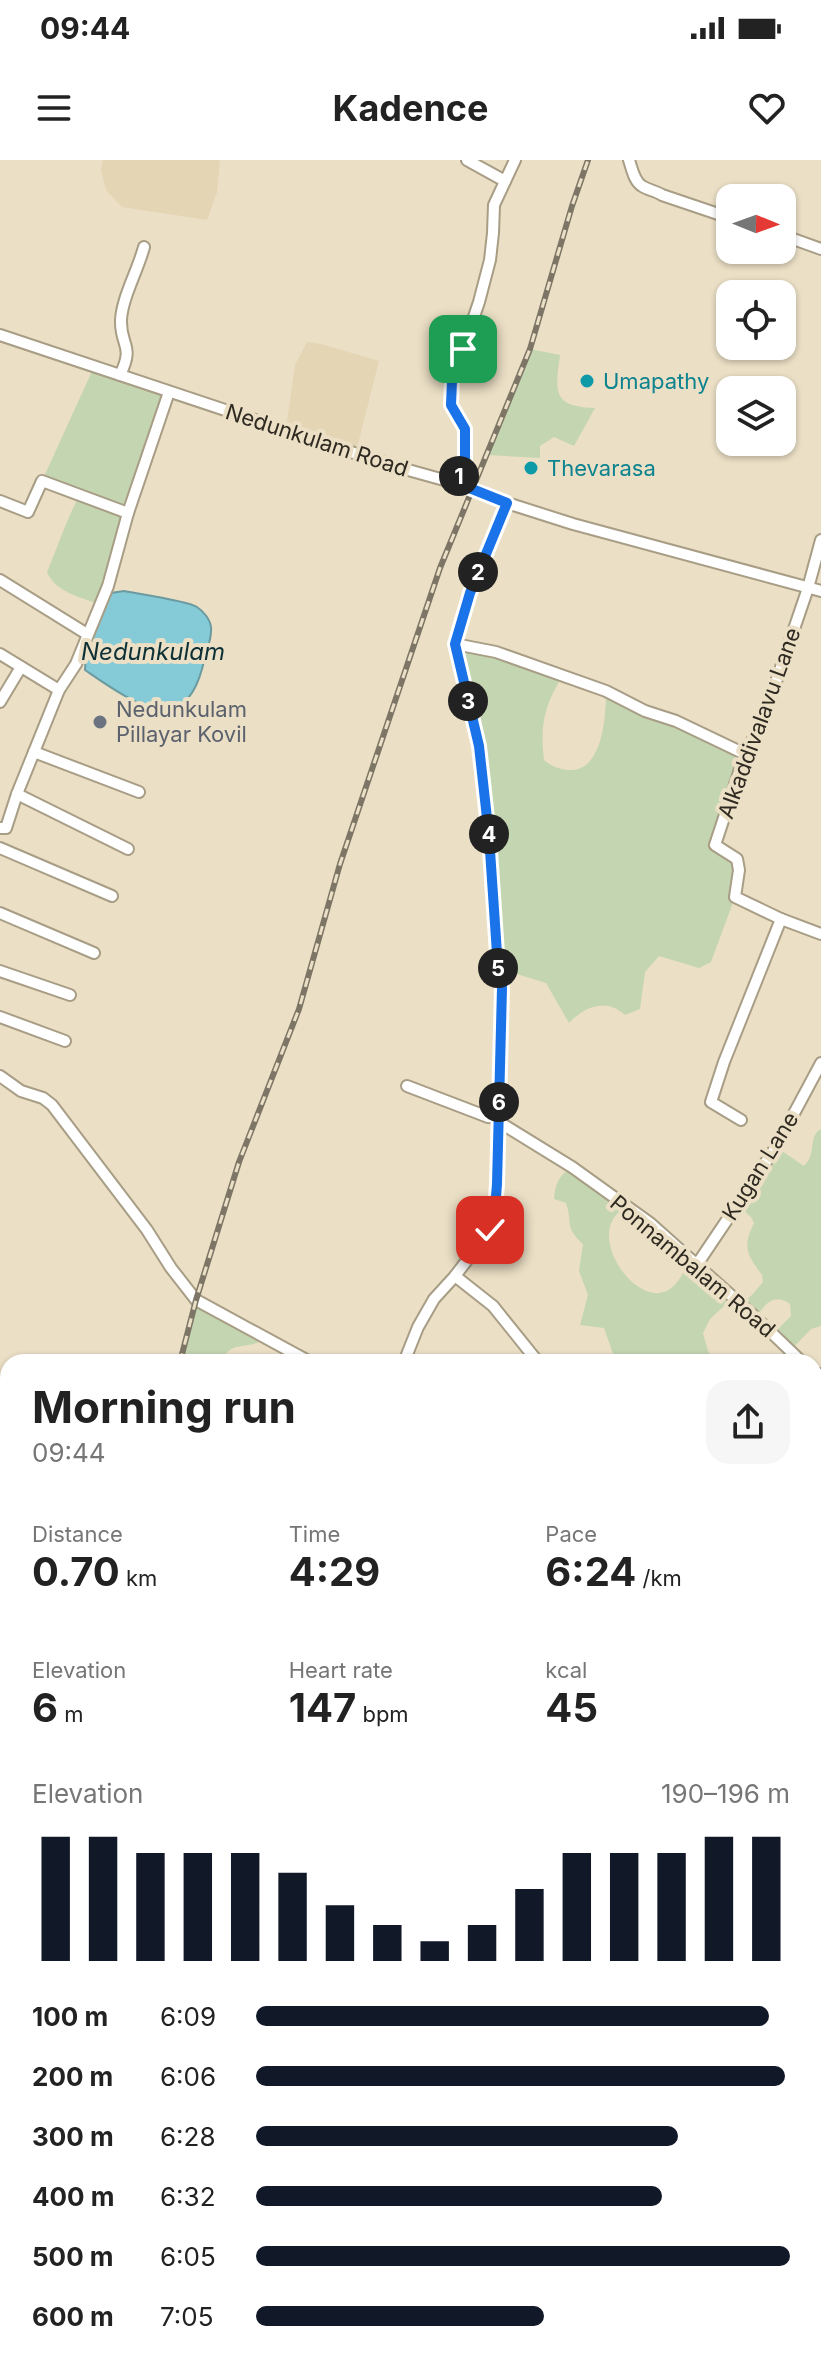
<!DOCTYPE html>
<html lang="en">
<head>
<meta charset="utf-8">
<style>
	body { margin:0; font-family:Inter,sans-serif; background:#f6f6f6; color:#222; height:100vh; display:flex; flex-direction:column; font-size:30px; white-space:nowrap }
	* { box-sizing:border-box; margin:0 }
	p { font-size:26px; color:#767676 }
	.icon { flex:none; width:44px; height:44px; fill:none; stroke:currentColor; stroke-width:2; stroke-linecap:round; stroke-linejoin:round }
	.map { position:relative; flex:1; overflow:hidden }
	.drawer { position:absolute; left:0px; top:1194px; width:822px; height:1008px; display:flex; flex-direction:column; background:#fff; border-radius:24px 24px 0 0; box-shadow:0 2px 6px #0004 }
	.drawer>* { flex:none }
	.needle { width:52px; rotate:91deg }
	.controls { position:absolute; left:716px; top:24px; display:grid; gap:16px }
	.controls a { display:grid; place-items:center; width:80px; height:80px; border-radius:16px; background:#fff; box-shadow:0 2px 6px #0004; font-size:40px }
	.pin { position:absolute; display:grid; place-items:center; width:68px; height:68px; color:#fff; margin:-34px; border-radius:16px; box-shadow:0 4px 12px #0006 }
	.km { position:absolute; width:40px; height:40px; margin:-20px; border-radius:50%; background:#222; color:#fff; font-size:22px; line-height:40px; text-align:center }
	.round { display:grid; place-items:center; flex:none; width:84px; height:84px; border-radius:24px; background:#f6f6f6 }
	.head { display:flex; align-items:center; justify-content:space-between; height:136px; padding:0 32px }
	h1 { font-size:44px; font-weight:700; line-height:60px }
	.figures { display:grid; grid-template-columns:repeat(3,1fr); gap:12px; height:136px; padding:8px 32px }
	.figures div { display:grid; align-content:center }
	.figures b { font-size:40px; font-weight:700 }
	.figures small { font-size:22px; font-weight:400 }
	.figures p { font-size:22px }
	.chart { height:224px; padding:16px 32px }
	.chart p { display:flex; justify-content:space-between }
	.chart svg { width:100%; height:144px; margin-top:8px; stroke:#111827; stroke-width:6 }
	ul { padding:0 32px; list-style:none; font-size:26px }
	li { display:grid; grid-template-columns:128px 96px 1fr; align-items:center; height:60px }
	li i { height:20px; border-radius:10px; background:#111827 }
	.status { display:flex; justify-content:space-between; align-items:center; height:56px; padding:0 40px; background:#fff; direction:ltr }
	.status svg { height:22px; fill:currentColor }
	header { display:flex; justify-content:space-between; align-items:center; height:104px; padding:0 32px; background:#fff; font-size:36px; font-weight:700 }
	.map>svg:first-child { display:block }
	.built { fill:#e4d5b4 }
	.green { fill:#c4d5b2 }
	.water { fill:#85cbd7; stroke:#6b9ba0; stroke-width:2 }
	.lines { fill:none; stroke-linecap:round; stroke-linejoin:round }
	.minor-casing { stroke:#a89d85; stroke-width:14 }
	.tertiary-casing { stroke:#a89d85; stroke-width:16 }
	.minor { stroke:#fff; stroke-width:10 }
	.tertiary { stroke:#fff; stroke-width:12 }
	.rail-casing { stroke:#7d7565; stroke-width:6 }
	.rail { stroke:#ebdfc5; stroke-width:3; stroke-dasharray:9; stroke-linecap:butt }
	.route-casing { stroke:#fff; stroke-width:16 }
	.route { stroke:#1a73e8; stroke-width:10 }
	.culture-dot { fill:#0f9aa8; stroke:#ebdfc5; stroke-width:3 }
	.worship-dot { fill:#6b7280; stroke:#ebdfc5; stroke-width:3 }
	.labels { text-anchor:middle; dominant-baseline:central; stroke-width:8; stroke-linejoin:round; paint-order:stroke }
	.culture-label { font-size:22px; fill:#0d838f; stroke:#ebdfc5; text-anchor:start }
	.street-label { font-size:22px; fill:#2f2a21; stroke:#ebdfc5 }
	.worship-label { font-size:22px; fill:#5b616d; stroke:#ebdfc5; text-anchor:start }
	.water-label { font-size:24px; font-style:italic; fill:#0d3036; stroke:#ebdfc5 }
</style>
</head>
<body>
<div class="status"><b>09:44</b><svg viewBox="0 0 49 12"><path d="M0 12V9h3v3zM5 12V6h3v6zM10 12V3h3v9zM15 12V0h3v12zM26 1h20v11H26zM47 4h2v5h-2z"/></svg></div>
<header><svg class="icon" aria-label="menu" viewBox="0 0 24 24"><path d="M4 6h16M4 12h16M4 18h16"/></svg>Kadence<svg class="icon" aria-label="heart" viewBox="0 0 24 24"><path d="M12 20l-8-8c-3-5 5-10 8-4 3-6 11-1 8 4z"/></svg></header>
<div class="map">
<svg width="821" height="2202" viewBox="0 0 821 2202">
	<rect width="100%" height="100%" fill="#ebdfc5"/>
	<!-- built -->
	<g class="built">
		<path d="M103 0H220L217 32 207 60 122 47 106 30 101 10Z"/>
		<path d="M307 182 321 184 379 201 356 292 286 269 295 205Z"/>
	</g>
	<!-- green -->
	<g class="green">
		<path d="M530 189 560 195C555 231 552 247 595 248L574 286 554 277 540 286V298L487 295Z"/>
		<path d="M94 207 169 232 99 444C80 437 55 432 47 412 58 386 66 361 79 336L42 321Z"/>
		<path d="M455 484 563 515C544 546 540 564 544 600 551 606 558 609 568 610 603 613 606 556 606 531L745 594 716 684 737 699 735 737 711 802 699 808 659 796 645 812 640 849 625 855C606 837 584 847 569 863L546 823 498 808 479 586Z"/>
		<path d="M821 969V1166L811 1169 791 1190 773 1174 791 1156 790 1144C774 1133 766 1143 756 1157L740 1144 752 1135 763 1122 762 1115C747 1095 742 1087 754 1063L751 1057 737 1045 776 987 804 1006C818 992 807 977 821 969Z"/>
		<path d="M572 1007 627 1047C570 1073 664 1191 688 1098L733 1138 710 1159 703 1173 708 1191 715 1202H616L604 1168 580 1165 588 1135 579 1111 583 1084C564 1067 573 1063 566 1043L554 1039C555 1024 559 1015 572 1007Z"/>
		<path d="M196 1140 260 1175 257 1183C243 1188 227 1183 223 1202H180Z"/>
		<path d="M821 1221V1332L814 1330V1225Z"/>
		<path d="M0 1572 8 1576V1679L0 1675Z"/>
	</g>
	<!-- water -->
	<path class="water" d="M124 431C139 434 188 441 197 447 203 451 210 459 211 467 212 476 208 488 205 497 200 520 191 550 162 549 138 548 104 523 85 510L86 494 111 433Z"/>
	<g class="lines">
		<defs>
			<g id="minor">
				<path d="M467 0 505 21"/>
				<path d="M629 0C632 9 634 21 642 26 648 30 656 31 662 35L730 58"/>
				<path d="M782 75 821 89"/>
				<path d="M0 175 390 305 473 328 507 343 573 364 821 431"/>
				<path d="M120 215C135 185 120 186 121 160 122 138 138 110 144 87"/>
				<path d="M457 323 465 299V269L451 245 452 221 479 142 490 100 493 73 494 45 515 0"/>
				<path d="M0 341 28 352 42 321 128 353"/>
				<path d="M821 380 808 428 763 560 745 594 715 685 737 699 739 710 735 737 781 759 821 774"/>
				<path d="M0 420 87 474"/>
				<path d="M455 484 496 492 606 531 645 551 676 561 745 594"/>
				<path d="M0 494 59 530"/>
				<path d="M0 542 21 507"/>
				<path d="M34 592 139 632"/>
				<path d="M17 634 128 689"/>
				<path d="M0 668H6L17 634 59 530 76 504 108 426 128 353 169 232"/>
				<path d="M0 688 112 736"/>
				<path d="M0 753 94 793"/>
				<path d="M0 811 70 835"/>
				<path d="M0 857 65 881"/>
				<path d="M0 916 21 931 43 938 52 945 147 1070 171 1108 196 1140 310 1202"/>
				<path d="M407 926 488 957 499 958"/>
				<path d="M741 960 711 942 724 902 781 759"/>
				<path d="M499 962 572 1007 650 1063 754 1156 802 1202"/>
				<path d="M696 1106 776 987 821 903"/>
				<path d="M455 1116 493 1146 538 1202"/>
				<path d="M404 1202 418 1167 434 1139 455 1116 490 1070 495 1049 497 1024 502 828 498 808 489 676 479 586 455 484 470 433 507 343"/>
				<path d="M814 1225 821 1214"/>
				<path d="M814 1383 821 1387"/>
				<path d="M814 1536 821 1540"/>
				<path d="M306 2194V2202"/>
				<path d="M678 2194 694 2202"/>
			</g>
			<g id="tertiary">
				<path d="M814 1954 821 1947"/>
				<path d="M559 2202 567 2194"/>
			</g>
		</defs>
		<!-- minor casing -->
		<use href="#minor" class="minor-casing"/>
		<!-- tertiary casing -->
		<use href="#tertiary" class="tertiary-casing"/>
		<!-- minor -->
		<use href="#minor" class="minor"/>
		<!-- tertiary -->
		<use href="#tertiary" class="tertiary"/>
		<defs>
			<g id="rail">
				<path d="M180 1202 196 1140 239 1002 299 849 340 704 440 408 530 189 572 46 588 0"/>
				<path d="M240 2194 241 2202"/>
			</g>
		</defs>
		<!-- rail casing -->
		<use href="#rail" class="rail-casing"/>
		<!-- rail -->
		<use href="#rail" class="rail"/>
	</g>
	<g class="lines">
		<defs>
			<path id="route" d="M463 189 452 221 451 245 465 269V299L457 323 507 343 470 433 455 484 479 586 489 676 498 808 502 828 497 1024 495 1049 490 1070"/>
		</defs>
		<!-- route casing -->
		<use href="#route" class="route-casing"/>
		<!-- route -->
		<use href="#route" class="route"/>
	</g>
	<!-- markers -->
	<g class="culture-dot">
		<circle cx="587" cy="221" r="8"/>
		<circle cx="531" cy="308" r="8"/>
	</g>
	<circle class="worship-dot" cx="100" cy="562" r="8"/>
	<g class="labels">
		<!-- culture labels -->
		<g class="culture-label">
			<text x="603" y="221">Umapathy</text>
			<text x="547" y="308">Thevarasa</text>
		</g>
		<!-- street labels -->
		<g class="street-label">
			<text transform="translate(317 280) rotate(18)">Nedunkulam Road</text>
			<text transform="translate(759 563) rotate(-70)">Alkaddivalavu Lane</text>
			<text transform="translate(760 1006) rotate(-58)">Kugan Lane</text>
			<text transform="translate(693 1106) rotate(40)">Ponnambalam Road</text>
		</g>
		<!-- worship labels -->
		<g class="worship-label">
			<text x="116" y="549">Nedunkulam<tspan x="116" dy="25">Pillayar Kovil</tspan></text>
		</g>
		<!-- water labels -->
		<g class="water-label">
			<text x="153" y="491">Nedunkulam</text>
		</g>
	</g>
</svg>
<div class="controls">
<a><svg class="needle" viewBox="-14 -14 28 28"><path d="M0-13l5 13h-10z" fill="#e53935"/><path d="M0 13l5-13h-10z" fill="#767676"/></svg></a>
<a><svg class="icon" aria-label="locate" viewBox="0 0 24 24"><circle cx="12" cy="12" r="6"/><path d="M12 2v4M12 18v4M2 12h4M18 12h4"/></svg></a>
<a><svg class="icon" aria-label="layers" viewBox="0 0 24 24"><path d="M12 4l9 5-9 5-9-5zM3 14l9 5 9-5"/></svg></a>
</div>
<div class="pin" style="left:463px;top:189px;background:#1e9e55"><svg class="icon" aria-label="arrive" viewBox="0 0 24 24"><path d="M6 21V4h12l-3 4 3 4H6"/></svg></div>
<div class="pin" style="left:490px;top:1070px;background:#d93025"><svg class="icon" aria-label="check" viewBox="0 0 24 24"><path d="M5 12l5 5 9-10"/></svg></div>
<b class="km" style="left:459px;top:316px">1</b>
<b class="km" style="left:478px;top:412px">2</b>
<b class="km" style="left:468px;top:541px">3</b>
<b class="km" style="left:489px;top:674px">4</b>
<b class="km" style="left:498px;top:808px">5</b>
<b class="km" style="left:499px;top:942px">6</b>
<section class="drawer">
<div class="head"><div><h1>Morning run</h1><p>09:44</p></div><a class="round"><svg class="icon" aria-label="share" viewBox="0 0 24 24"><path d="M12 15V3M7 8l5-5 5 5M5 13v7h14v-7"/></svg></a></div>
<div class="figures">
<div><p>Distance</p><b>0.70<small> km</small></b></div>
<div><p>Time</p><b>4:29</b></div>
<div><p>Pace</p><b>6:24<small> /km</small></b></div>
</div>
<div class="figures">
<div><p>Elevation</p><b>6<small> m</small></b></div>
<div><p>Heart rate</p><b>147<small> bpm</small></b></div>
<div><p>kcal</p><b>45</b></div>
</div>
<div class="chart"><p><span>Elevation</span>190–196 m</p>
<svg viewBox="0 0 160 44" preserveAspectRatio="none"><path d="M5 44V6M15 44V6M25 44V11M35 44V11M45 44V11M55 44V17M65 44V27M75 44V33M85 44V38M95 44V33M105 44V22M115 44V11M125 44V11M135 44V11M145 44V6M155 44V6"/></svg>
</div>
<ul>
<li><b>100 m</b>6:09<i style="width:96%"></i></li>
<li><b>200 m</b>6:06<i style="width:99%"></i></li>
<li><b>300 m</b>6:28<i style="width:79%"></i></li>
<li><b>400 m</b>6:32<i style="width:76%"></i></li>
<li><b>500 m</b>6:05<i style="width:100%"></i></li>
<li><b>600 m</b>7:05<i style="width:54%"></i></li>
</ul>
</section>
</div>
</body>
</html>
